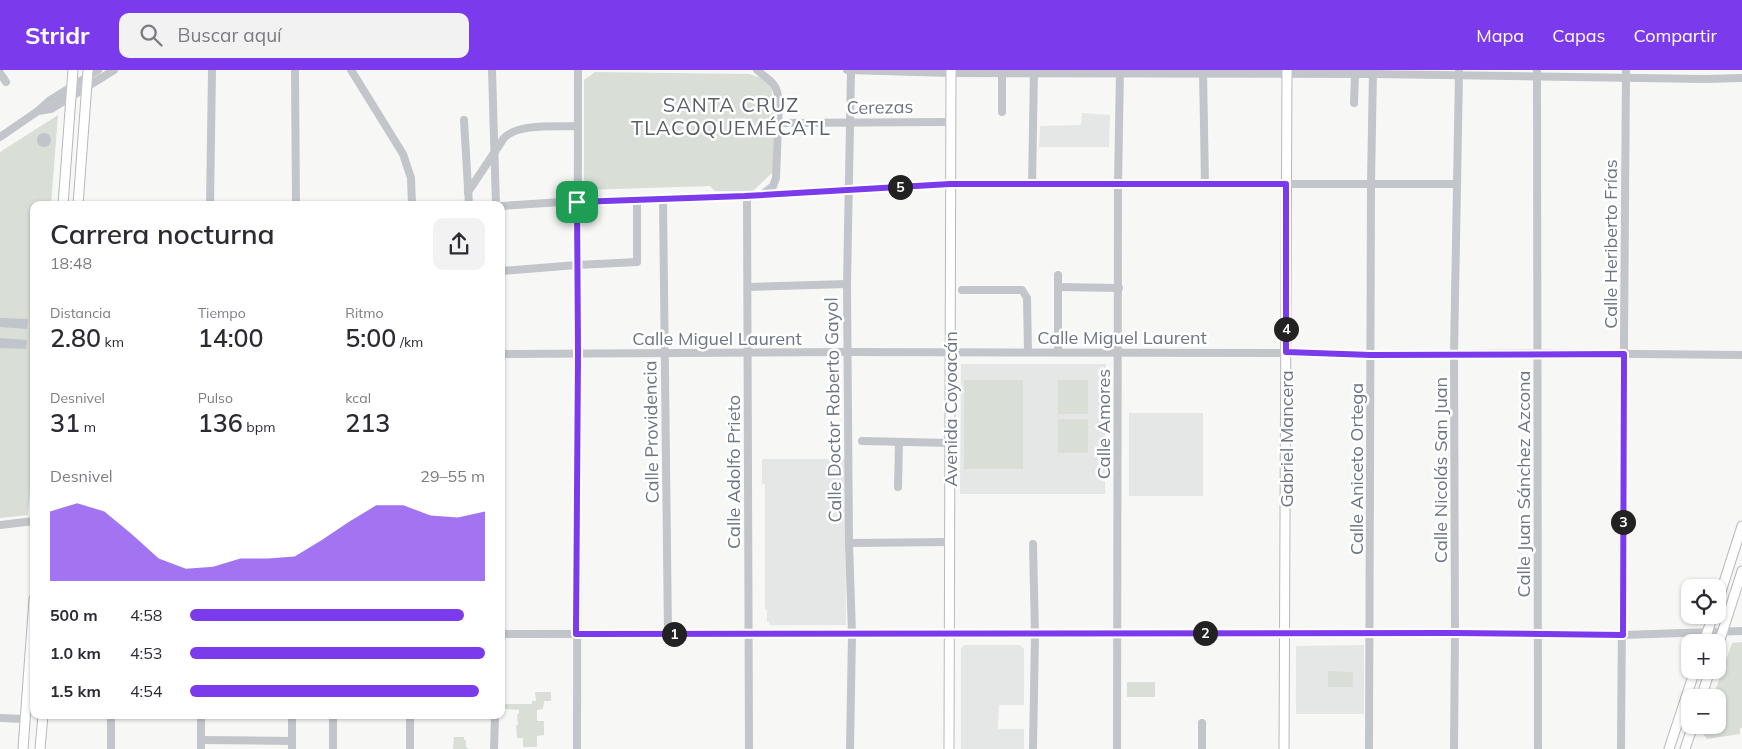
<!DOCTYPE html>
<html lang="es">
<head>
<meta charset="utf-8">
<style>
	body { margin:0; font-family:Mulish,sans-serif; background:#f2f2f3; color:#2b2b33; height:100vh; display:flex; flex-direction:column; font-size:19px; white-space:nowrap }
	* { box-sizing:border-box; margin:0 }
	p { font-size:16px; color:#7c7c81 }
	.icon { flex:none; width:28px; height:28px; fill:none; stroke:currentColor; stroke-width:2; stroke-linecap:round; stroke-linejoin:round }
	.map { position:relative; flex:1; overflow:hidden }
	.side { position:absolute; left:30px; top:131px; width:475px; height:518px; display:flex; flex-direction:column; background:#fff; border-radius:10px; box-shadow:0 1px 4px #0004 }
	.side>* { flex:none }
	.tools { position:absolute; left:1681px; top:509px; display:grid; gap:10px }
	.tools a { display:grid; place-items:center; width:45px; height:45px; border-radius:10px; background:#fff; box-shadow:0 1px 4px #0004; font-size:25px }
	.pin { position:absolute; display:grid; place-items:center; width:42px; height:42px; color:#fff; margin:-21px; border-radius:10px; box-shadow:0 2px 8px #0006 }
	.km { position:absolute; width:25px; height:25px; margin:-12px; border-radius:50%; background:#222; color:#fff; font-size:14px; line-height:25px; text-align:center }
	.round { display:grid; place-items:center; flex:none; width:52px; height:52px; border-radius:10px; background:#f2f2f3 }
	.headline { display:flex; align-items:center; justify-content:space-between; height:85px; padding:0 20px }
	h1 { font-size:28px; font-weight:600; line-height:38px }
	.figures { display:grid; grid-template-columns:repeat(3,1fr); gap:8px; height:85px; padding:5px 20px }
	.figures div { display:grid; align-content:center }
	.figures b { font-size:25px; font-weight:600 }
	.figures small { font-size:14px; font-weight:400 }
	.figures p { font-size:14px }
	.chart { height:140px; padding:10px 20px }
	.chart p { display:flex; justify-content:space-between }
	.chart svg { width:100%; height:90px; margin-top:5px; fill:#7c3aed; opacity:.7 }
	ul { padding:0 20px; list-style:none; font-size:16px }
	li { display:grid; grid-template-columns:80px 60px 1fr; align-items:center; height:38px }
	li i { height:12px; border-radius:6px; background:#7c3aed }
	header { display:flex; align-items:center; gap:30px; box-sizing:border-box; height:70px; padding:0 25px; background:#7c3aed; color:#fff }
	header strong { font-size:24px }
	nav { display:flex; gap:28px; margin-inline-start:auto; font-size:18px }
	.search { width:350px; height:45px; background:#f2f2f3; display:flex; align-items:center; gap:12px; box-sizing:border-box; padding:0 18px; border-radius:10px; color:#7c7c81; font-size:19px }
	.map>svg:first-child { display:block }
	.built { fill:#e5e7e6 }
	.green { fill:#d9ded7 }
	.water { fill:#bfc5cb }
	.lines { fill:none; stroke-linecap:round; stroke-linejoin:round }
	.major-casing { stroke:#b6b9bd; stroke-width:11 }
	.minor { stroke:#c2c5c9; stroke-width:8 }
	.major { stroke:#fff; stroke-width:9 }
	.route-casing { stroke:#fff; stroke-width:10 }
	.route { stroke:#7c3aed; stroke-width:6 }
	.labels { text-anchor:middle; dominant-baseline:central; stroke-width:5; stroke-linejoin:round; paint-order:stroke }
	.street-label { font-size:18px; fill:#6b7583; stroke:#fff }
	.quarter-label { font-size:20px; letter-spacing:1px; fill:#585f69; stroke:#fff }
</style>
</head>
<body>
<header>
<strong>Stridr</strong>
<div class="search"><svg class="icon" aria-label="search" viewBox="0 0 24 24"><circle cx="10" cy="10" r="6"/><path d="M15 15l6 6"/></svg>Buscar aquí</div>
<nav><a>Mapa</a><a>Capas</a><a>Compartir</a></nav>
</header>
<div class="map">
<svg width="1742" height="679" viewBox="0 0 1742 679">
	<rect width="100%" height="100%" fill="#f7f8f6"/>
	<!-- built -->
	<g class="built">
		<path d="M1082 43 1110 45 1109 77H1039L1040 56 1081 55Z"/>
		<path d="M961 294H1106L1105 424H960Z"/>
		<rect x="1129" y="343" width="74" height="83"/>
		<path d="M762 389H845L846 555H769V552H767V540L765 539V414H762Z"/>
		<path d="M965 575H1020L1024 579V635H999L998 659H1024V679H961V578Z"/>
		<path d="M1364 575V644H1296V576Z"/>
	</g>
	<!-- green -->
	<g class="green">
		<path d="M595 2 749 4 771 11 774 48 773 102 752 122 715 121 710 116 584 120V10Z"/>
		<path d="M58 45 51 135H34V372L28 445 0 448V82Z"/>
		<rect x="964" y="310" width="59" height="89"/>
		<rect x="1058" y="310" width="30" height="34"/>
		<rect x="1058" y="349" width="30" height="34"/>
		<path d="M1742 572V658H1740V664L1707 669 1703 664 1705 655H1718V628L1713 627 1732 573Z"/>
		<path d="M1328 601 1353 602V617H1328Z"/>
		<rect x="1127" y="612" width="28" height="15"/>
		<path d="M535 622H551V631H544L543 639 537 640V651H544V665L537 666V677H523V668H517L516 655H518L517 644H519V640L505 639V634H532V631H536Z"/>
		<path d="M454 667H464V670H466V677L469 679H453Z"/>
	</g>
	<!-- water -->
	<g class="water">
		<circle cx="44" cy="70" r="7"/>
		<path d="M0 248 28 249 27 259 0 257Z"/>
		<path d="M0 268 27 270 26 279 0 278Z"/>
	</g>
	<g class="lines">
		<defs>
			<g id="major">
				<path d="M63 135 73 0"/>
				<path d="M78 135 88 0"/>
				<path d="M1718 531 1742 456"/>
				<path d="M1704 572 1713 545"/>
				<path d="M1718 576 1742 501"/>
				<path d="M1701 628 1710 600"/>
				<path d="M23 679 34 529"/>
				<path d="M40 679 43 645"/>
				<path d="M949 679 951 0"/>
				<path d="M1284 679 1287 0"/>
				<path d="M1669 679 1695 600"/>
				<path d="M1685 679 1693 655"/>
			</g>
		</defs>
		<!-- major casing -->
		<use href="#major" class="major-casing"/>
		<!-- minor -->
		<g class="minor">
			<path d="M295 0 296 135"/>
			<path d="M351 0 403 84 411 108 412 135"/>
			<path d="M492 0 496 135"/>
			<path d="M757 0C771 12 777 12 779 32L776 108 773 116 763 124"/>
			<path d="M847 0 951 3 1373 4 1705 9 1742 8"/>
			<path d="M1203 0 1205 114"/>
			<path d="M1537 0 1538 679"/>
			<path d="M0 3 6 12"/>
			<path d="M1354 33 1355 4"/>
			<path d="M38 41 51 39 114 0"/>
			<path d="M1002 42V3"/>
			<path d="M464 50 469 135"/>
			<path d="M779 53 951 52"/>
			<path d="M0 67 38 41 49 31 98 0"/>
			<path d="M1032 115 1034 0"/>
			<path d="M468 122 504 68C518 53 557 57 577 56"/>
			<path d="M747 126 749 679"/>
			<path d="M663 129 668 565"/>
			<path d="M210 135 212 0"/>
			<path d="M501 136 577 131 747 126 950 114H1456"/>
			<path d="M501 201 577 195 637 192V129"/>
			<path d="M748 217 847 214"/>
			<path d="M1058 217 1119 218"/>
			<path d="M962 220H1022L1027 228 1028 282"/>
			<path d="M1058 282V205"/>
			<path d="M501 284 847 282 1286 283 1371 285 1538 283 1742 285"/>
			<path d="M862 371 950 373"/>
			<path d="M898 417 899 372"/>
			<path d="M0 455 34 451"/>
			<path d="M849 473 950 472"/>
			<path d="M1033 474 1035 564 1033 679"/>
			<path d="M501 564 1455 563 1623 565 1742 561"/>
			<path d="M111 645V679"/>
			<path d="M333 645V679"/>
			<path d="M0 648 25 649"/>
			<path d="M201 670 292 671"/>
			<path d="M201 679V645"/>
			<path d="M292 679V645"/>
			<path d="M410 679V645"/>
			<path d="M494 679 495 645"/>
			<path d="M577 679 578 0"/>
			<path d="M850 679 852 564 849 473 847 214 851 0"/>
			<path d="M1117 679 1118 115 1120 0"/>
			<path d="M1202 679V653"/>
			<path d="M1369 679 1371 114 1373 0"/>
			<path d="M1454 679 1455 563 1454 284 1459 2"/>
			<path d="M1621 679 1626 0"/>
		</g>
		<!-- major -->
		<use href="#major" class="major"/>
	</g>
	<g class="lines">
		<defs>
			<path id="route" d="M950 114H1286V282L1371 285 1624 284 1623 565 1455 563 576 564 578 283 577 132 745 126Z"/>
		</defs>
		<!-- route casing -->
		<use href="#route" class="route-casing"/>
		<!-- route -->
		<use href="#route" class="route"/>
	</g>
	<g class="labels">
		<!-- street labels -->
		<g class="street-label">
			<text transform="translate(880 37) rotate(-1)">Cerezas</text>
			<text transform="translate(1610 174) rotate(-90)">Calle Heriberto Frías</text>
			<text x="1122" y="267">Calle Miguel Laurent</text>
			<text x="717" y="268">Calle Miguel Laurent</text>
			<text transform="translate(950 339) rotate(-90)">Avenida Coyoacán</text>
			<text transform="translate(833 340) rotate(-91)">Calle Doctor Roberto Gayol</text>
			<text transform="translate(1103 354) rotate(-90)">Calle Amores</text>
			<text transform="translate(651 362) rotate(-91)">Calle Providencia</text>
			<text transform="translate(1286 369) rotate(-90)">Gabriel Mancera</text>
			<text transform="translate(1356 399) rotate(-90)">Calle Aniceto Ortega</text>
			<text transform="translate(1440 400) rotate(-90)">Calle Nicolás San Juan</text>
			<text transform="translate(733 402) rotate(-90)">Calle Adolfo Prieto</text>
			<text transform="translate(1523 414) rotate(-90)">Calle Juan Sánchez Azcona</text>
		</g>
		<!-- quarter labels -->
		<g class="quarter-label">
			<text x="731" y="34">SANTA CRUZ<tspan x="731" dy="23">TLACOQUEMÉCATL</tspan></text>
		</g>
	</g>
</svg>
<div class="tools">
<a><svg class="icon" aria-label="locate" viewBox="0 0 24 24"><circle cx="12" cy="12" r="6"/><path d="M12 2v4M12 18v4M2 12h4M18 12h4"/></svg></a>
<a>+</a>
<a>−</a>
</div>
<div class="pin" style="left:577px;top:132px;background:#1e9e55"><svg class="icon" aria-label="arrive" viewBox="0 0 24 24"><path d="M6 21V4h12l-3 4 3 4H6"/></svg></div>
<b class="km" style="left:674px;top:564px">1</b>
<b class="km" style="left:1205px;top:563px">2</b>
<b class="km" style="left:1623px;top:452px">3</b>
<b class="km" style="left:1286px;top:259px">4</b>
<b class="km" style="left:900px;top:117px">5</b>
<section class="side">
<div class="headline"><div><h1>Carrera nocturna</h1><p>18:48</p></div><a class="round"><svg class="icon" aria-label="share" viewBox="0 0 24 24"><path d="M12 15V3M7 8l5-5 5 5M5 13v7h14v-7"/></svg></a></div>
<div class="figures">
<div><p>Distancia</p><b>2.80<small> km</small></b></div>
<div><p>Tiempo</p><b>14:00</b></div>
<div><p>Ritmo</p><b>5:00<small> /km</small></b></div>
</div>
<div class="figures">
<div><p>Desnivel</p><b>31<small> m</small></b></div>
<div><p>Pulso</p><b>136<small> bpm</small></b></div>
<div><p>kcal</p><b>213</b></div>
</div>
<div class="chart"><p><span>Desnivel</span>29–55 m</p>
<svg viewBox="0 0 160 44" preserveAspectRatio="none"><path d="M0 44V10L10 6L20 10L30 21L40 33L50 38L60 37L70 33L80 33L90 32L100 24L110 15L120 7L130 7L140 12L150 13L160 10V44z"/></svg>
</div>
<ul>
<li><b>500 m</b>4:58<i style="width:93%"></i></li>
<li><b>1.0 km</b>4:53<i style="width:100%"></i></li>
<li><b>1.5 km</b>4:54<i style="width:98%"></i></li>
</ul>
</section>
</div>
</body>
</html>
